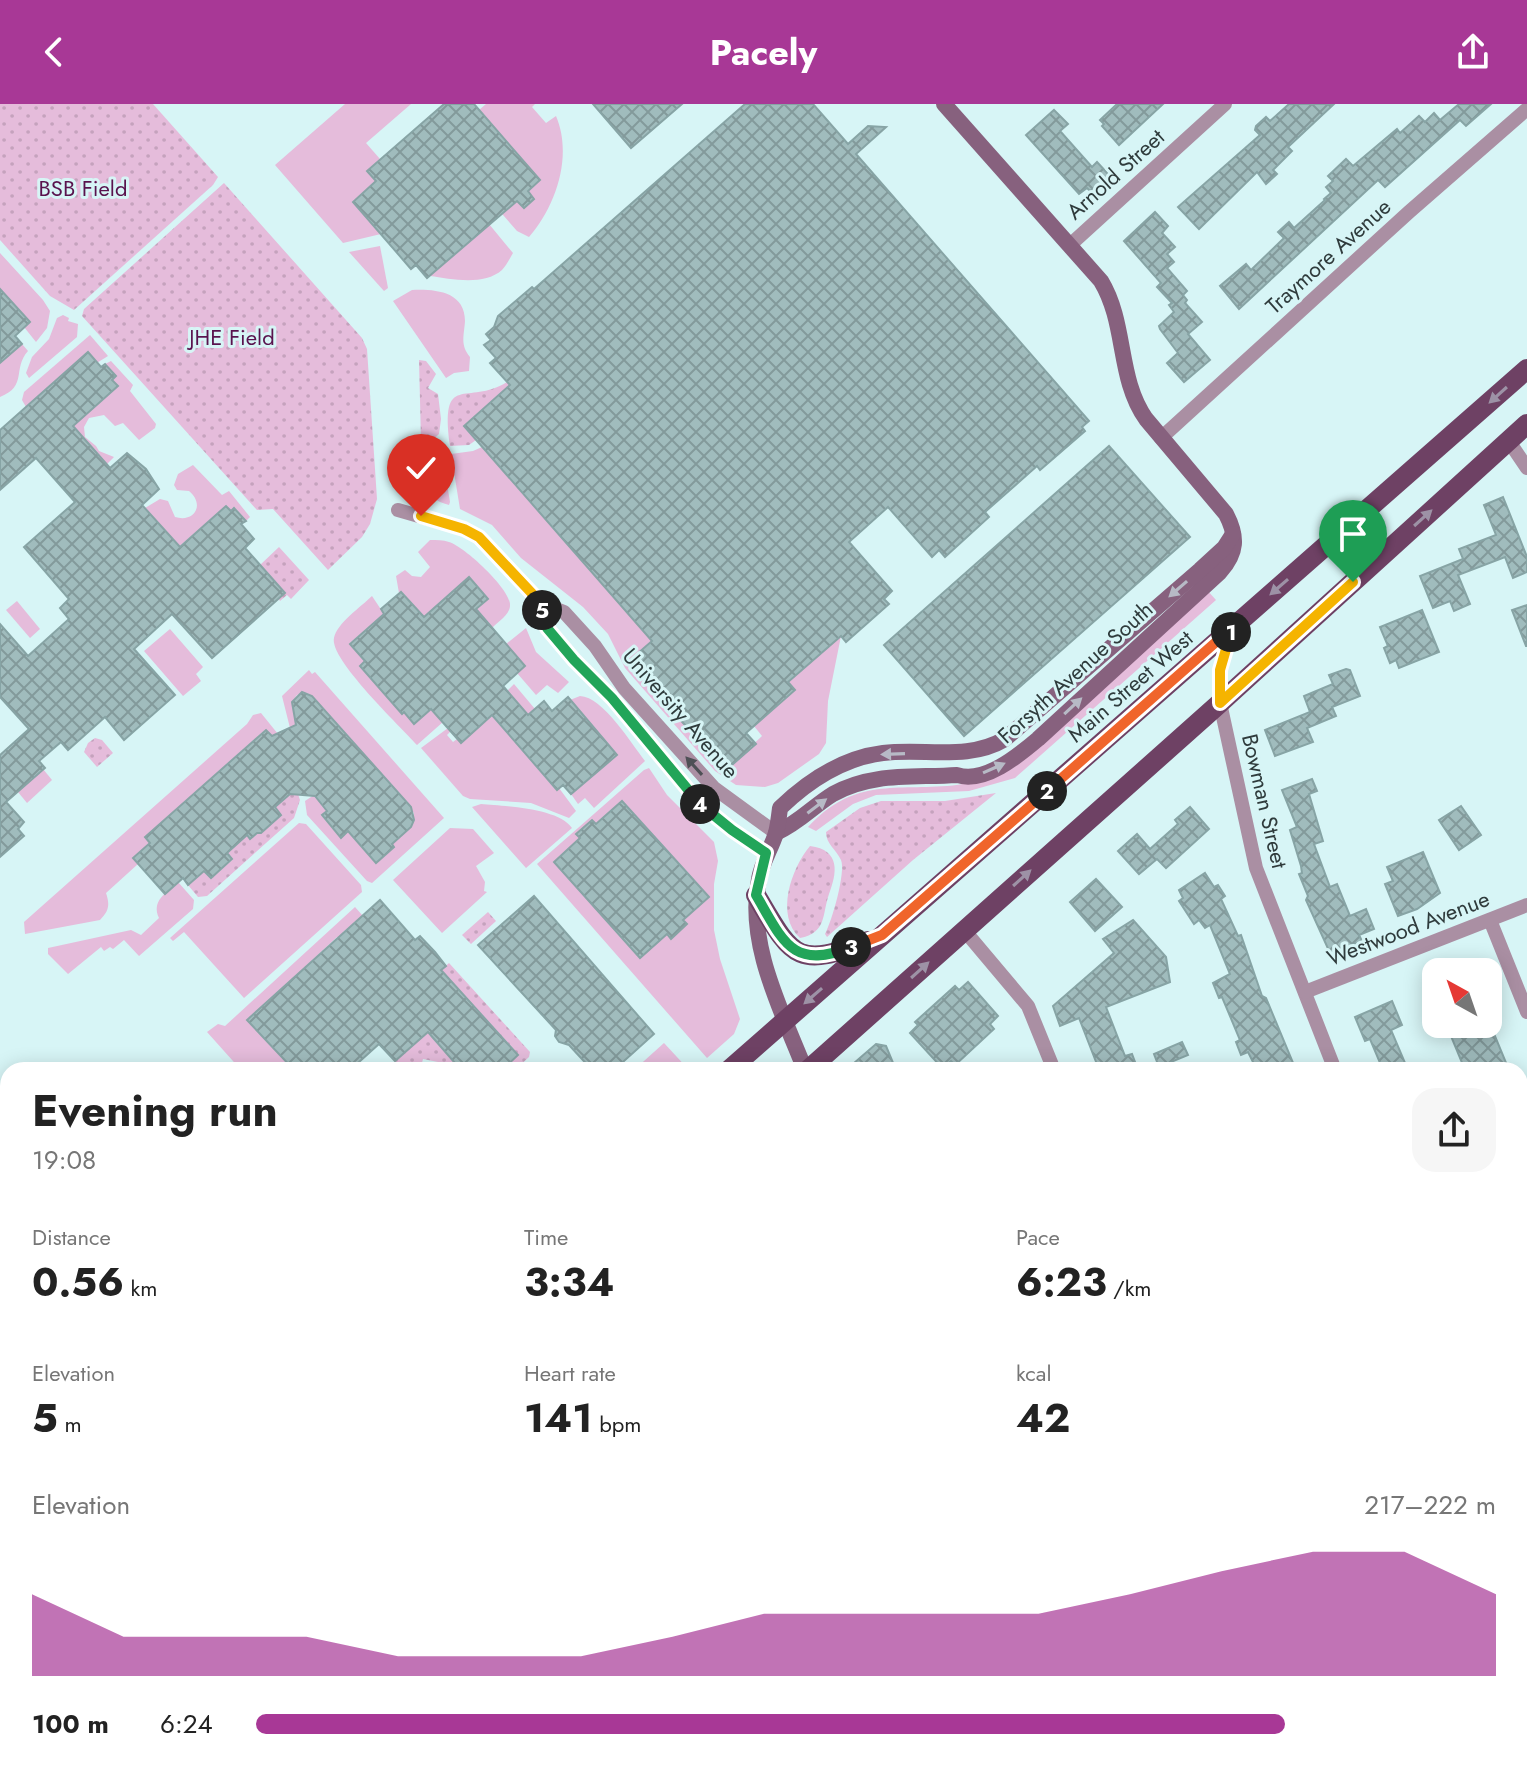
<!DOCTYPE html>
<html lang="en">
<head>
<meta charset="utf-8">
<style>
	body { margin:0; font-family:Jost,sans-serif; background:#f6f6f6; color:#222; height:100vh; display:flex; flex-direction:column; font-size:30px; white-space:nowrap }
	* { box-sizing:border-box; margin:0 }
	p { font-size:26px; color:#767676 }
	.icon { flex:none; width:44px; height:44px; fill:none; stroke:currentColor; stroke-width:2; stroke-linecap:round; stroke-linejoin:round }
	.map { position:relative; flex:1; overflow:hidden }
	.sheet { position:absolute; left:0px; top:958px; width:1528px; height:708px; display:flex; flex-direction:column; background:#fff; border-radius:24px 24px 0 0; box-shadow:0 4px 20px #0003 }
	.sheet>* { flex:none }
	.needle { width:52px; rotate:320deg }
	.controls { position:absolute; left:1422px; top:854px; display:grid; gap:16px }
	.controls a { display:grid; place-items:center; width:80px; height:80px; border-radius:16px; background:#fff; box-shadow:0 4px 20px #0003; font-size:40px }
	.pin { position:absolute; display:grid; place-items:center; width:68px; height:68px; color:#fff; margin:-82px -34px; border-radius:50% 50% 50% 0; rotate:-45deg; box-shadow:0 0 8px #0007 }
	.pin .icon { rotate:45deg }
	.km { position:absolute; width:40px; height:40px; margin:-20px; border-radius:50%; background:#222; color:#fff; font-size:22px; line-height:40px; text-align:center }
	.round { display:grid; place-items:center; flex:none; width:84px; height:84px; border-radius:24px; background:#f6f6f6 }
	.summary { display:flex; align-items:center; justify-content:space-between; height:136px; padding:0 32px }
	h1 { font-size:44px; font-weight:700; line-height:60px }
	.metrics { display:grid; grid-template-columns:repeat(3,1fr); gap:12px; height:136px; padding:8px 32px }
	.metrics div { display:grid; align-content:center }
	.metrics b { font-size:40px; font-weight:700 }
	.metrics small { font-size:22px; font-weight:400 }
	.metrics p { font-size:22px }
	.chart { height:224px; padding:16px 32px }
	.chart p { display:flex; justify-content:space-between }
	.chart svg { width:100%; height:144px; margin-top:8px; fill:#a83896; opacity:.7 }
	ul { padding:0 32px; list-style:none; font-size:26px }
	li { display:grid; grid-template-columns:128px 96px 1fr; align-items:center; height:60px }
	li i { height:20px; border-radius:10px; background:#a83896 }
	header { display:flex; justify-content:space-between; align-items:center; height:104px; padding:0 32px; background:#a83896; color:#fff; font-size:36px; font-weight:700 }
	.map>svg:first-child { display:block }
	.grass { fill:#e5bcdb }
	.park { fill:url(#park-dots) }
	.building { fill:url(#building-cross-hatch); stroke:#87a4a5; stroke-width:2 }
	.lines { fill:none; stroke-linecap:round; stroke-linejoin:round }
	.street { stroke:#aa8fa3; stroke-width:14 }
	.secondary { stroke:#87617e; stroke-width:16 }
	.primary { stroke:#6e4164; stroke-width:20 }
	.oneway { fill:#9d92a6 }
	.oneway2 { fill:#b7bac6 }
	.oneway3 { fill:#4e5056 }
	.split-1-casing { stroke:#fff; stroke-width:16 }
	.split-2-casing { stroke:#fff; stroke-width:16 }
	.split-3-casing { stroke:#fff; stroke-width:16 }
	.split-4-casing { stroke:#fff; stroke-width:16 }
	.split-5-casing { stroke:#fff; stroke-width:16 }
	.split-6-casing { stroke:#fff; stroke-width:16 }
	.split-1 { stroke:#f5b400; stroke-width:10 }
	.split-2 { stroke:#f0652b; stroke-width:10 }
	.split-3 { stroke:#f0652b; stroke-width:10 }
	.split-4 { stroke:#22a559; stroke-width:10 }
	.split-5 { stroke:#22a559; stroke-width:10 }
	.split-6 { stroke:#f5b400; stroke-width:10 }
	.labels { text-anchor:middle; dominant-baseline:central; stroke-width:6; stroke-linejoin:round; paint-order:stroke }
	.street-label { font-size:22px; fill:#2f3b3c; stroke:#d7f5f6 }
	.park-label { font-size:22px; fill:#59134e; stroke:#d7f5f6 }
</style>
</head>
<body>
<header><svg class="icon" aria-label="back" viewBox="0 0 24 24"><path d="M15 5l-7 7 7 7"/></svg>Pacely<svg class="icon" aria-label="share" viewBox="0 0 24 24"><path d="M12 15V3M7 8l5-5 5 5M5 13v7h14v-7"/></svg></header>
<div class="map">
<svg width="1527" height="1666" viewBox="0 0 1527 1666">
	<defs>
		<pattern id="park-dots" width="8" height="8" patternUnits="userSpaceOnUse" patternTransform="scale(2)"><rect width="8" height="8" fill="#e5bcdb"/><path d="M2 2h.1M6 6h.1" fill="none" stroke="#c5a2bd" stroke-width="1.8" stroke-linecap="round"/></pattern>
		<pattern id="building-cross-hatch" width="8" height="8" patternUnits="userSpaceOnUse" patternTransform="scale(2)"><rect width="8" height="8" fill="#a0bcbd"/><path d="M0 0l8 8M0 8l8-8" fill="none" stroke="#839a9b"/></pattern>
	</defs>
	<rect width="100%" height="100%" fill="#d7f5f6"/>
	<!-- grass -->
	<g class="grass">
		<path d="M345 0H411L366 39 380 55 367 67 376 77 381 130 343 139 275 61Z"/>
		<path d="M486 0H535L532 3 546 19 556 12C573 52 556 102 529 133L517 127 497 104 502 99 508 105 517 97 524 104 534 95 529 89H525L540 76 479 6Z"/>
		<path d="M489 120 513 149C510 154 506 162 502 166 484 182 451 175 430 172Z"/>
		<path d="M380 142 388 184 384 187 349 148Z"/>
		<path d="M0 149 43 196 50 207 47 224 36 238 24 223 29 218 0 185Z"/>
		<path d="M412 186C434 185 465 187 465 217 464 232 460 241 470 253L469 267 454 269 446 274 393 197Z"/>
		<path d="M63 211 69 214 68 217 78 220 77 233 29 274 26 269 32 253 49 235 57 214Z"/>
		<path d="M90 231 108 252 26 303 22 296 24 288Z"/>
		<path d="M22 240 28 247C12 265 28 282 0 293V259Z"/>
		<path d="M111 257 133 281 130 287 156 320 155 324 139 336 123 319 115 322 104 311 89 314 84 323 85 333 96 342 99 347 114 353 107 360 82 332 67 327 117 282 112 276 115 272 105 260Z"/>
		<path d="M482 343 652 537 629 558 725 667 762 632 754 622 794 586 788 578 841 532 828 597 826 639 819 650 778 679 765 683 736 681 715 667 625 564 608 530 583 503 521 454 492 421 460 405 451 350 473 347Z"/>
		<path d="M436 347 442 349 450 398 449 401C422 394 421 377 421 353Z"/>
		<path d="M193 361 222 391 229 387 250 413 246 417 235 404 231 407 226 402 174 447 170 432 145 404 160 395 168 397 175 413C195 419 205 400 189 387L177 386 174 381 178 370Z"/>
		<path d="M430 436C437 436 443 436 449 438 465 443 509 484 510 500 511 510 499 517 492 524L473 508 488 495 469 473 424 513 402 488 399 489 396 472 405 466 412 472 421 473 430 463 418 448Z"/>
		<path d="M1207 486 1216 496 1015 674 969 687 876 691 853 700 816 727 808 723C853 675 890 686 947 682 962 681 976 677 990 673Z"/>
		<path d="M372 492 384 510 350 539 365 557 360 562 414 619 431 605 443 618 417 641C401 623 329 555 334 534 337 519 361 503 372 492Z"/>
		<path d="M17 497 40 525 30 534 6 506Z"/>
		<path d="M526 524 536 548 569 578 558 589 547 581 536 591 517 569 525 562 506 540Z"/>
		<path d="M170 525 203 563 196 570 201 577 183 592 144 547Z"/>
		<path d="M309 566 312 570 315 568 444 714 372 779 367 777 307 711 305 697 314 691 327 707 322 712 340 733 348 727 376 759 394 743 392 740 411 723 414 709 309 590C287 585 294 608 296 622L290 624 282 592Z"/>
		<path d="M514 580 535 605 508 629 556 686 559 684 576 707 569 714 531 699 470 695 463 692 421 644 448 624 451 627 447 631 453 638 457 635 461 639 512 594 507 587Z"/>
		<path d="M580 592C603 593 631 639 645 657L594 704 585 694 578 700 571 690 617 650 570 596Z"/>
		<path d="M261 609 278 630 273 633 265 626 145 733 150 739 133 754 138 760 106 789C110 801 109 807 100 816L25 830 24 818 247 620 253 611Z"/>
		<path d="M649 664 667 691 714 738 718 757 714 780V826L720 855 740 915 734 930 707 954 537 760 644 666Z"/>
		<path d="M43 665 52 676 27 699 18 688Z"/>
		<path d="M481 700C504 702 559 704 572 724L526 764 472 703Z"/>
		<path d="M299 719 306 720 361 781 362 788 244 894 184 828 173 837 170 834Z"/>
		<path d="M450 724 473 725 494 749 476 762 485 778 484 787 487 788 442 829 393 776Z"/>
		<path d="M178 778 194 796 193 805 139 852 124 836 113 845 110 843 104 847 101 843 68 870 48 850V844L131 826 141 831 159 814C151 797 166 789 178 778Z"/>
		<path d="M355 803 363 812 343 828 347 832 341 837 337 833 248 916 261 932 266 928 268 937 294 966H241L207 928 218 920 225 922Z"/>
		<path d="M664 939 689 966H634Z"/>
		<path d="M0 1053 8 1062V1125L0 1119Z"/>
	</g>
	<!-- park -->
	<g class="park">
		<path d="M0 0H153L218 73 213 81 74 206 50 192 0 136Z"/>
		<path d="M224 79 362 234 367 245 377 395 370 420 362 433 328 466 273 405 257 406 82 212 84 205Z"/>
		<path d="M419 256 426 257 436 270 428 284 438 290 441 315 439 330 428 340 421 337Z"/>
		<path d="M507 278 510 281 464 322 476 336 469 341 450 342C440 266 467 303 507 278Z"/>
		<path d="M279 443 309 476 291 495 287 491 280 497 260 461Z"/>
		<path d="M95 634 102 636 113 649 97 663 84 648 88 639Z"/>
		<path d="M996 689 913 756 827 833 825 830C832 817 846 768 841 756 836 745 826 740 826 728L860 704 881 697H945Z"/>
		<path d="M290 690H298L300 696 294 714 207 792 198 793 188 781 204 767 212 774 232 756 227 749 247 731 251 735 258 729 262 728 281 711 275 703Z"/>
		<path d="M810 742C841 746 837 769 829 790 822 810 827 829 800 834 775 811 791 765 810 742Z"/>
		<path d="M488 808 496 817 471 840 462 831Z"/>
		<path d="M449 859 530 948 529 953 515 966H503L518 950 441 866Z"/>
		<path d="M428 928 461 966H442L443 959 423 955 420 966H402L395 957Z"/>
	</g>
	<!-- building -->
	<g class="building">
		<path d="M444 0H474L540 76 528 87 534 95 524 104 517 97 427 174 416 161 411 165 353 98 376 77 367 67Z"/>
		<path d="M593 0H682L631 44Z"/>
		<path d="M745 0H813L848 40 868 22 886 23 856 50 1089 317 1082 323 1085 327 1040 366 1037 362 985 408 989 413 945 453 939 446 932 453 888 403 849 438 892 487 884 495 889 500 846 538 841 532 788 578 795 586 746 629 756 640 725 667 629 557 652 537 464 322 510 281 490 259 496 254 484 241 491 236 486 230 494 223 498 212 532 183 534 185Z"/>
		<path d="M1117 0H1163L1119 41 1102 22 1104 20 1100 16Z"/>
		<path d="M1289 0H1334L1288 43 1292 47 1273 66 1277 70 1266 80 1257 68 1199 125 1178 103 1260 31 1255 26 1256 22 1266 13 1270 17Z"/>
		<path d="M1459 0H1491L1466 22 1460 16 1385 83 1378 76 1239 205 1220 182 1246 160 1251 166 1284 134 1278 128 1289 118 1294 124 1325 96 1324 95 1331 89 1326 83 1333 77 1328 72 1346 55 1353 62 1397 25 1400 29 1419 12 1425 18 1434 9 1440 16Z"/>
		<path d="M1054 6 1068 20 1060 27 1092 63 1097 58 1109 71 1090 87 1087 84 1079 90 1026 31Z"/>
		<path d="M1155 108 1168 122 1162 129 1175 143 1167 150 1174 158 1167 164 1187 187 1183 191 1187 196 1185 199 1202 218 1188 230 1210 256 1184 278 1167 259 1178 249 1160 225 1159 222 1174 208 1169 201 1172 199 1157 183 1161 179 1124 137Z"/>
		<path d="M0 185 30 218 15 232 22 240 0 259Z"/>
		<path d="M88 248 101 263 105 260 116 272 112 276 118 282 73 322 110 364 127 349 146 365 159 385 142 401 180 443 226 402 231 407 234 404 246 417 241 420 254 435 245 444 285 489 212 554 172 510 134 545 175 591 124 636 105 613 68 646 61 638 39 657 45 664 6 698 24 718 18 725 24 732 0 753V651L29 625 0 593V520L28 552 69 515 60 504 69 495 24 443 75 398 36 354 0 386V326Z"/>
		<path d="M1109 342 1190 433 964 632 884 541Z"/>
		<path d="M1503 393 1527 453V468L1513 474 1505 453 1458 471 1470 500 1454 507 1450 497 1433 504 1420 472 1463 455 1459 445 1496 431 1484 401Z"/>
		<path d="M469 473 488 495 476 505 525 562 503 582 528 611 544 597 552 607 568 593 617 651 571 690 563 681 557 686 492 611 461 639 431 605 414 620 404 608 402 610 360 562 365 557 350 540 384 510 381 505 401 488 424 513Z"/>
		<path d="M1527 501V542H1526L1512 506Z"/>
		<path d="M1422 506 1439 548 1399 564 1396 556 1390 559 1384 544 1388 542 1380 523Z"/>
		<path d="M1346 565 1350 566 1360 592 1332 603 1336 612 1307 624 1313 638 1275 652 1265 626 1310 608 1304 592 1333 580 1329 571Z"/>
		<path d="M302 588 312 592 411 703 414 716 411 723 392 740 394 743 376 759 348 727 341 734 322 711 327 707 315 692 290 690 275 703 281 711 261 729H257L250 735 247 731 227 749 232 755 211 774 204 767 188 781 183 774 165 790 133 754 150 739 145 733 266 626 272 632 296 621 292 598Z"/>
		<path d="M1312 675 1317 687 1309 690 1323 737 1314 740 1330 783 1337 780 1350 812 1366 805 1374 825 1359 831 1362 837 1330 849 1306 796 1308 792 1299 770 1302 769 1301 762 1290 726 1297 723 1282 686Z"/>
		<path d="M622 697 709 793 683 816 687 820 671 835 667 830 640 854 554 758 580 734 576 730 592 716 596 720Z"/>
		<path d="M1461 702 1481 731 1459 746 1439 716Z"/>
		<path d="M1190 703 1209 725 1166 764 1157 755 1139 770 1118 747 1137 730 1150 745 1178 720 1175 716Z"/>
		<path d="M1423 748 1440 789 1417 805 1398 812 1385 780 1393 777 1387 763Z"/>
		<path d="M1205 769 1214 783 1218 781 1225 792 1221 795 1238 832 1241 831 1262 892 1266 894 1296 966H1257L1248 948 1241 951 1236 938 1240 936 1222 893 1219 894 1213 879 1230 870 1210 821 1205 824 1199 816 1194 820 1179 797 1183 794 1179 786Z"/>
		<path d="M1096 775 1122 803 1095 827 1070 798Z"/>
		<path d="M534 792 654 930 614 966H592L569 941 559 938 555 932 556 926 478 841Z"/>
		<path d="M380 796 415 836 420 832 435 848 446 862 441 866 518 951 502 966H461L428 928 395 957 379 940 359 958 367 966H294L247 916Z"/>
		<path d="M1133 816 1166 853 1170 878 1106 903 1125 952 1132 950 1138 966H1093L1098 963 1079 914 1060 922 1053 902 1114 849 1103 835Z"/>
		<path d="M968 878 998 912 990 920 994 925 955 961 951 957 942 964 910 929 918 921 915 918 955 882 959 886Z"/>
		<path d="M1392 897 1402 921 1391 926 1408 966H1383L1370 935 1365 937 1355 913Z"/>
		<path d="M1446 920H1490L1509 966H1465Z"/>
		<path d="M1182 938 1188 951 1159 963 1154 950Z"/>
		<path d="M876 940 886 942 896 966H846Z"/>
	</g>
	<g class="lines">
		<!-- street -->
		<g class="street">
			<path d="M1070 141 1225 0"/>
			<path d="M1161 334 1409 108 1527 5"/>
			<path d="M1508 336 1527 364"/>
			<path d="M398 406 464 425 479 433 541 499 564 508 595 542 624 584 714 684 776 729"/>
			<path d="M541 499 547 524 574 556 612 594 698 698 732 726 766 749"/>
			<path d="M1231 527 1220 566V599L1256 764 1335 966"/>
			<path d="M1490 816 1527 908"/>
			<path d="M964 826 1028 902 1054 966"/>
			<path d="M1305 888 1527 801"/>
			<path d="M0 1427 8 1435"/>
			<path d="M1520 1436 1527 1453"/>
			<path d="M243 1658 251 1666"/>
			<path d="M514 1658 518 1666"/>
			<path d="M1328 1658 1331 1666"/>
			<path d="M795 1666 811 1658"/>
		</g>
		<!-- secondary -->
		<g class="secondary">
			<path d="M776 729C800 718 812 703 833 690 872 668 914 674 957 671 984 680 1018 652 1038 635L1220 468C1237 449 1238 433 1226 410L1146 315C1117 274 1127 220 1101 177L944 0"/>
			<path d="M805 966C782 907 746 840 759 775 762 758 771 745 776 729 778 721 779 712 780 704 809 676 843 654 883 649 925 644 968 657 1005 635L1200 466 1224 444 1233 430"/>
			<path d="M1068 1658 1071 1666"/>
			<path d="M20 1666 28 1658"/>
		</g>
		<!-- primary -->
		<g class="primary">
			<path d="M756 791C793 854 796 865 868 837"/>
			<path d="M729 966 1527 265"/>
			<path d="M808 966 1220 599 1527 320"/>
			<path d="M0 1132 8 1137"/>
			<path d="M0 1166 8 1170"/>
		</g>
	</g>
	<!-- one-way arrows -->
	<defs><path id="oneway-solid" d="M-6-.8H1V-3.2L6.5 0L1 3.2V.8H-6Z" transform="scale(2)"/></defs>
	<g class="oneway">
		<use href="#oneway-solid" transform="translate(1498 291) rotate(138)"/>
		<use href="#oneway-solid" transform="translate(1423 414) rotate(-42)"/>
		<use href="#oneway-solid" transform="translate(1279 483) rotate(139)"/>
		<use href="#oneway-solid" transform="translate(1022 774) rotate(-42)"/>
		<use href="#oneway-solid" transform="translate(920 866) rotate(-42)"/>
		<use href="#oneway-solid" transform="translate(813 892) rotate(139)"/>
	</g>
	<g class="oneway2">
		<use href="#oneway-solid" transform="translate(1178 485) rotate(139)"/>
		<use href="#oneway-solid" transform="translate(1073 602) rotate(-43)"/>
		<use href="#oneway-solid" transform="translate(893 650) rotate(178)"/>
		<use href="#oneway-solid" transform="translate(994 664) rotate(-24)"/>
		<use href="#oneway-solid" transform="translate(817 702) rotate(-37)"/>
	</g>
	<use class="oneway3" href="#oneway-solid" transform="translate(694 662) rotate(-132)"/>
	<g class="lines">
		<defs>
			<path id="split-1" d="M1231 528 1220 566V599L1353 478"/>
			<path id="split-2" d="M1047 687 1233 523 1231 528"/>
			<path id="split-3" d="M851 843 882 831 1047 687"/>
			<path id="split-4" d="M700 700 732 726 766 749 756 791C783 837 792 867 851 843"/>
			<path id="split-5" d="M542 506 547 524 574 556 612 594 700 700"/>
			<path id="split-6" d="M421 412 464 425 479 433 541 499 542 506"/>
		</defs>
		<!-- split-1 casing -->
		<use href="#split-1" class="split-1-casing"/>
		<!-- split-2 casing -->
		<use href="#split-2" class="split-2-casing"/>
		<!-- split-3 casing -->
		<use href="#split-3" class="split-3-casing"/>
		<!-- split-4 casing -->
		<use href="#split-4" class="split-4-casing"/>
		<!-- split-5 casing -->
		<use href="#split-5" class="split-5-casing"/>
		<!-- split-6 casing -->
		<use href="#split-6" class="split-6-casing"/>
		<!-- split-1 -->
		<use href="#split-1" class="split-1"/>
		<!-- split-2 -->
		<use href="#split-2" class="split-2"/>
		<!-- split-3 -->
		<use href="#split-3" class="split-3"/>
		<!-- split-4 -->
		<use href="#split-4" class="split-4"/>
		<!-- split-5 -->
		<use href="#split-5" class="split-5"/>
		<!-- split-6 -->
		<use href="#split-6" class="split-6"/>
	</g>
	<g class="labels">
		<!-- street labels -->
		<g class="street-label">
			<text transform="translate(1115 70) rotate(-42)">Arnold Street</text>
			<text transform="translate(1328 152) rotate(-42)">Traymore Avenue</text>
			<text transform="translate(1075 568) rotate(-42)">Forsyth Avenue South</text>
			<text transform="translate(1130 582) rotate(-41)">Main Street West</text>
			<text transform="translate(681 609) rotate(49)">University Avenue</text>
			<text transform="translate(1265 697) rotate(77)">Bowman Street</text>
			<text transform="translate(1408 824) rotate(-21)">Westwood Avenue</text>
		</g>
		<!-- park labels -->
		<g class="park-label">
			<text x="83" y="84">BSB Field</text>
			<text x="232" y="233">JHE Field</text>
		</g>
	</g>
</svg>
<div class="controls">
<a><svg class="needle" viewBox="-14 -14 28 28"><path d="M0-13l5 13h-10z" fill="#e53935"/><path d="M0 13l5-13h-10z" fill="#767676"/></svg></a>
</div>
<div class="pin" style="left:1353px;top:478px;background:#1e9e55"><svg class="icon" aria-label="arrive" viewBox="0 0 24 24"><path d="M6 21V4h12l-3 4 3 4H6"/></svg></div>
<div class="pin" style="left:421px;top:412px;background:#d93025"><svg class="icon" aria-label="check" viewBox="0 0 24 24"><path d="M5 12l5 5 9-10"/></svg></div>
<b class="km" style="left:1231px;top:528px">1</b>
<b class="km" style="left:1047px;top:687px">2</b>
<b class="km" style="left:851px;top:843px">3</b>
<b class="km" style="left:700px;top:700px">4</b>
<b class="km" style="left:542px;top:506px">5</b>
<section class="sheet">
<div class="summary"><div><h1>Evening run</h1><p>19:08</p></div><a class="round"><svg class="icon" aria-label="share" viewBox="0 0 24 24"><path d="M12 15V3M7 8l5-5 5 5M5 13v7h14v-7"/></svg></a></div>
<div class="metrics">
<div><p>Distance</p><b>0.56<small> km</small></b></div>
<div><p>Time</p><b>3:34</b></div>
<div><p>Pace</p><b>6:23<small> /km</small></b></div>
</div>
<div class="metrics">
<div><p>Elevation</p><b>5<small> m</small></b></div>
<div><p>Heart rate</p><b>141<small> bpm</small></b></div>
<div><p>kcal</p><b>42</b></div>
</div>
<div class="chart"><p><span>Elevation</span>217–222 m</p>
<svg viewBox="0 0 160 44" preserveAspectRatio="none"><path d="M0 44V19L10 32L20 32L30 32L40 38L50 38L60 38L70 32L80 25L90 25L100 25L110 25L120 19L130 12L140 6L150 6L160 19V44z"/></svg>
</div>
<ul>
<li><b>100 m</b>6:24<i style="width:83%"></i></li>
</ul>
</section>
</div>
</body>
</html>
